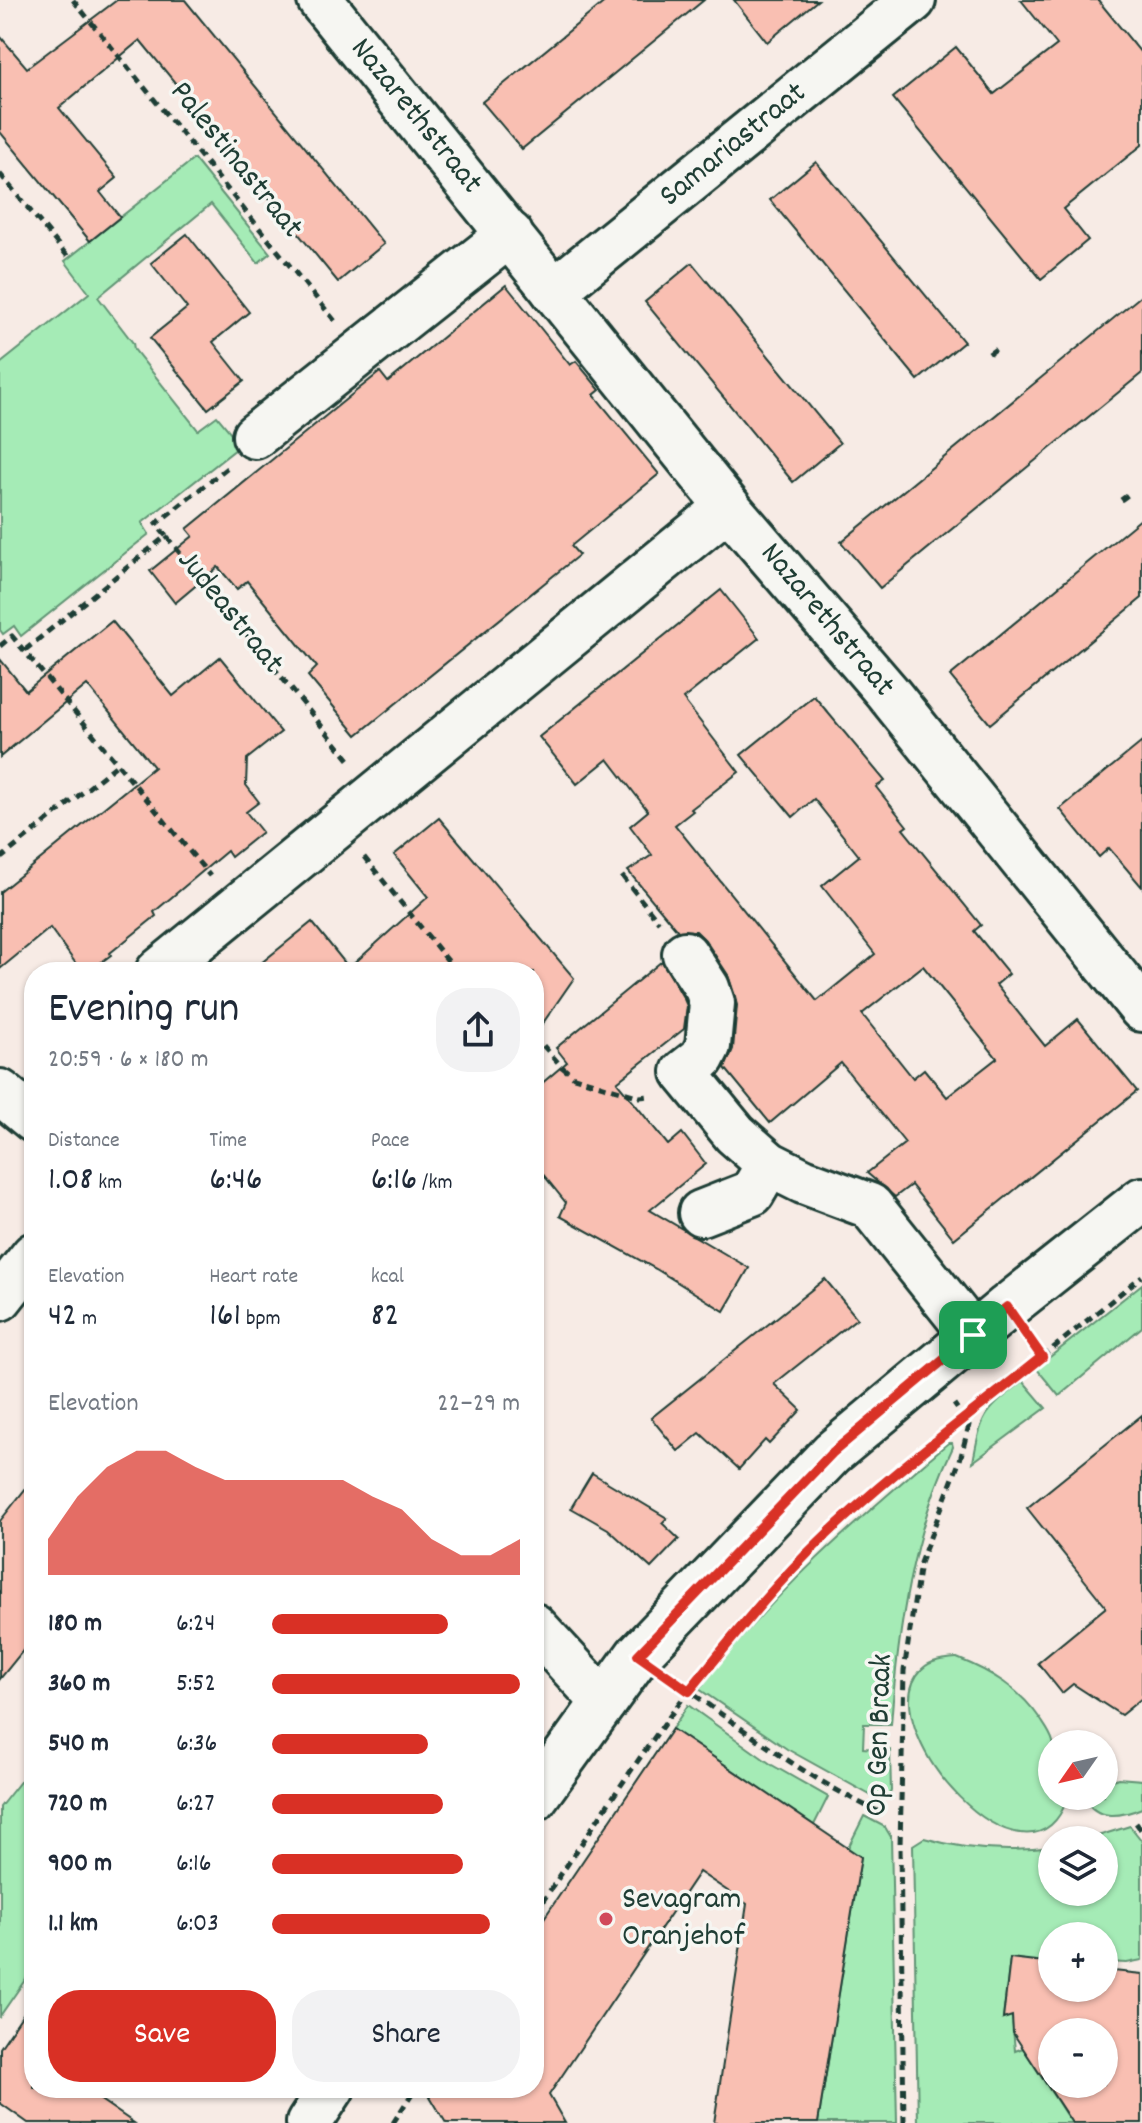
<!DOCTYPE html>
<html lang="en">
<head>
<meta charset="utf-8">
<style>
	body { margin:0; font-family:Dekko,sans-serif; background:#f2f2f3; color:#1f2937; height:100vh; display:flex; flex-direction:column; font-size:30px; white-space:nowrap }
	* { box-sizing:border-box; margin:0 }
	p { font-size:26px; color:#747a83 }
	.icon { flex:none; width:44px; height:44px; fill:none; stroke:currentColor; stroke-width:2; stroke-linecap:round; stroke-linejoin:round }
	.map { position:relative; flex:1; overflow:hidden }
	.panel { position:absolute; left:24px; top:962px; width:520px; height:1136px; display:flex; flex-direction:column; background:#fff; border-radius:32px; box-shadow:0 2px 6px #0004 }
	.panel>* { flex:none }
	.needle { width:52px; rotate:236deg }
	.tools { position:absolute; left:1038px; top:1730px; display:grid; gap:16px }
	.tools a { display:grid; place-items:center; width:80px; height:80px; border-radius:50%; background:#fff; box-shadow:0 2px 6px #0004; font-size:40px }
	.pin { position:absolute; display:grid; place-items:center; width:68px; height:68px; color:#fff; margin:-34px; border-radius:16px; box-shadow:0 4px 12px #0006 }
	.round { display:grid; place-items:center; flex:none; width:84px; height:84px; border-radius:32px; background:#f2f2f3 }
	.headline { display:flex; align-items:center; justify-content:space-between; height:136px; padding:0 24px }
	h1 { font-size:44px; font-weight:600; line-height:60px }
	.stats { display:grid; grid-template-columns:repeat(3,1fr); gap:12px; height:136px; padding:8px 24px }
	.stats div { display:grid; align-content:center }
	.stats b { font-size:34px; font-weight:600 }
	.stats small { font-size:22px; font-weight:400 }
	.stats p { font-size:22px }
	.chart { height:224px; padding:16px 24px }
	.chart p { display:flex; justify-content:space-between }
	.chart svg { width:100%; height:144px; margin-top:8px; fill:#d93025; opacity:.7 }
	.primary-button { display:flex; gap:16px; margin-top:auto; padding:16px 24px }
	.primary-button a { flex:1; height:92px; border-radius:32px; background:#d93025; color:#fff; font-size:32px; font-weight:600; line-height:92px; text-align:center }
	.primary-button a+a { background:#f2f2f3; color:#1f2937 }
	ul { padding:0 24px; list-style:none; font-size:26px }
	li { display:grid; grid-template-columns:128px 96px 1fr; align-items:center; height:60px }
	li i { height:20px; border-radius:10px; background:#d93025 }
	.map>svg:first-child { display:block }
	.green { fill:#a5ebb6; stroke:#629475; stroke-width:2 }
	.building { fill:#f9bfb2; stroke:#1f3d34; stroke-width:2; fill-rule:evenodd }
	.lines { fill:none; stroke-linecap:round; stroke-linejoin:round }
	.minor-casing { stroke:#1f3d34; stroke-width:50 }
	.path { stroke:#1f3d34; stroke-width:5; stroke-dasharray:8 6; stroke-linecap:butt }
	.minor { stroke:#f6f6f2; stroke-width:44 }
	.route-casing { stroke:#fff; stroke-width:16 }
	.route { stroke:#d93025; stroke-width:10 }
	.poi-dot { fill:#d1495b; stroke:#f6f6f2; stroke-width:3 }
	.labels { text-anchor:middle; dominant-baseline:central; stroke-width:7; stroke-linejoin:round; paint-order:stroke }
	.street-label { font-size:32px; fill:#1f3d34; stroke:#f6f6f2 }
	.poi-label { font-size:32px; fill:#1f3d34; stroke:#f6f6f2; text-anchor:start }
</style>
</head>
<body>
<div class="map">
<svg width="1142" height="2123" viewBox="0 0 1142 2123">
	<rect width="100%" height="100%" fill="#f7ebe5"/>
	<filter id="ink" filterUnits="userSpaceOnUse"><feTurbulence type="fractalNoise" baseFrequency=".0125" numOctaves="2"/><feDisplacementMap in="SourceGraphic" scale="16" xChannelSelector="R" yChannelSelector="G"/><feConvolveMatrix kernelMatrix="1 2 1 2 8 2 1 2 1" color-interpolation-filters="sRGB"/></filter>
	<g filter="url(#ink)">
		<!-- green -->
		<g class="green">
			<path d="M194 159 270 253 258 263 211 204 98 297 133 343 134 349 198 430 217 416 241 445 142 523 149 534 21 636 14 626 3 634 0 630V364L89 293 65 261Z"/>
			<path d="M1142 1284V1327L1059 1396 1036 1368Z"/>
			<path d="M1023 1381 1046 1408 973 1462C982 1412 984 1413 1023 1381Z"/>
			<path d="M948 1443H952L953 1447C912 1532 898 1631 891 1724H864L863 1748 890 1750 891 1791 888 1797 879 1800 787 1749 699 1689C772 1593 857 1520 948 1443Z"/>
			<path d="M957 1658C992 1672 1019 1688 1041 1720 1045 1726 1051 1734 1053 1742 1055 1754 1052 1780 1052 1796H1067V1799C1029 1909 865 1726 922 1669 931 1660 945 1659 957 1658Z"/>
			<path d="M688 1705 772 1765 828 1797 814 1825 672 1729Z"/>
			<path d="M34 1764V1967L0 2016V1807Z"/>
			<path d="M1118 1778 1142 1780V1808C1123 1816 1096 1822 1085 1798L1087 1796H1104V1783Z"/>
			<path d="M864 1816 885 1827 891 1837 897 2123H818L861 1857 848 1848Z"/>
			<path d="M1130 1826 1142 1841V1960L1127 1963 1106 1962 1104 1960V1936H1052V1963L1010 1959 1003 2018 1012 2016 1015 2051 1023 2048 1066 2115 1087 2123H918L913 1845 924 1838C965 1850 1009 1853 1052 1847V1892H1104V1840H1085Z"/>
		</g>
		<!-- building -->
		<g class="building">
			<path d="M117 0H185L384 244 338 282 140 40 59 108 117 178 100 192 120 217 90 241 0 132V36L27 68Z"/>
			<path d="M607 0H704L522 149 482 102Z"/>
			<path d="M734 0H818L767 42Z"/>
			<path d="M1021 0H1098L1142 54V145L1063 209 1088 240 1041 279 893 98 956 47 994 94 1057 45Z"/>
			<path d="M816 162 964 342 918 380 770 200Z"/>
			<path d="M187 234 249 312 213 342 244 381 208 409 150 338 187 308 151 263Z"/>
			<path d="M692 263 840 443 793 482 645 302Z"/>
			<path d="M506 285 570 365 576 361 600 390 594 395 659 474 571 546 579 555 357 735 308 676 317 667 247 581 237 589 218 567 175 603 150 571 193 536 187 529 350 396 380 372 388 382Z"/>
			<path d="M1142 295V373L880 588 841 542Z"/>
			<path d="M1142 518V598L990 724 950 676Z"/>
			<path d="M721 590 759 638 683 699 739 772 691 809 693 811 675 825 817 1001 875 954 822 886 859 856 814 799 793 817 741 755 814 696 885 781 876 787 907 826 903 829 981 925 974 931 1009 974 996 985 1045 1046 1078 1019 1137 1091 954 1239 911 1185 895 1197 867 1173 905 1143 841 1063 770 1123 725 1068 733 1049 737 1005 728 975 705 940 696 931H678L628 871 652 855 630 826 648 811 608 759 577 784 539 737ZM923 966 997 1058 947 1097 924 1069 913 1078 862 1014Z"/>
			<path d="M112 621 173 696 220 657 281 732 247 759 246 785 259 802 246 812 262 832 231 857 227 851 154 912 156 916 110 953 111 955 88 972H82L50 928 0 969V892L154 767 87 685 0 757V659L26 691Z"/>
			<path d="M1142 742V887L1109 848 1099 857 1060 809Z"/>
			<path d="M439 818 574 978 534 1036V972H250L312 922 349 968 428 897 394 855Z"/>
			<path d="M662 961 684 999 687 1006 684 1029 617 1082 668 1145 682 1133 706 1164 650 1210 749 1268 724 1311 656 1269 560 1216 566 1203 534 1163V1090L567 1062 556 1048Z"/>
			<path d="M825 1279 857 1318 774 1384 801 1410 769 1444 765 1440 739 1469 700 1433 678 1451 651 1418Z"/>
			<path d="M1142 1415V1698L1121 1715 1073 1684 1062 1693 1038 1663 1106 1607 1027 1508Z"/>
			<path d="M592 1473 667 1518 662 1523 679 1539 651 1568 608 1529 571 1508Z"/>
			<path d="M34 1478V1637L0 1679V1521Z"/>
			<path d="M672 1729 861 1857 818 2123H714L747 1904 699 1872 549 2095 565 2123H446L425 2088H534V1933Z"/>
			<path d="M1010 1958 1052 1963V1988H1104V1970L1142 1974V2123H1072L1013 2033 1012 2016 1003 2019ZM1052 2032H1104V2084H1052Z"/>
			<path d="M34 1998V2088H83L134 2123H28L0 2103V2048Z"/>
		</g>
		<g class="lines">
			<defs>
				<g id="minor">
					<path d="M320 0 728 507 887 692 1142 1009"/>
					<path d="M554 291 913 0"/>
					<path d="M255 436 510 234"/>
					<path d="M685 954 707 988 712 1003 708 1046 702 1058 684 1072 735 1134 769 1164 803 1181 870 1206 973 1335"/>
					<path d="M158 972 728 507"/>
					<path d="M0 1092 34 1120"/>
					<path d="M701 1213 752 1193 769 1164"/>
					<path d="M0 1298 34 1255"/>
					<path d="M534 1626 604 1702"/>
					<path d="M534 1799 638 1655 832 1453 1007 1307 1142 1200"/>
					<path d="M309 2123 332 2088"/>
				</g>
			</defs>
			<!-- minor casing -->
			<use href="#minor" class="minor-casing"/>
			<!-- path -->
			<g class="path">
				<path d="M73 0 335 321"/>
				<path d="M0 174 69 258"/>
				<path d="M989 354 1000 346"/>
				<path d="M1121 500 1129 494"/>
				<path d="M166 536 156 524 228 467"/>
				<path d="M0 646 12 636 210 876"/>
				<path d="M25 650 166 536 351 762"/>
				<path d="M364 857 457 972"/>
				<path d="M0 859 119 763"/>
				<path d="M622 876 659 922"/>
				<path d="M534 1035 562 1067 574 1077 640 1097 648 1096"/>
				<path d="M1042 1357 1142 1276"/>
				<path d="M672 1679C739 1726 804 1777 879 1812"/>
				<path d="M1136 1823 1142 1831"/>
				<path d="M534 1914C622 1785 707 1647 822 1539 891 1474 968 1417 1042 1357L1030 1341"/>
				<path d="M411 2088 413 2092 415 2088"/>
				<path d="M393 2123 413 2092"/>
				<path d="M904 2123 900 1846 904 1671 920 1563 960 1460 969 1425 954 1404"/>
			</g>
			<!-- minor -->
			<use href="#minor" class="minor"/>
		</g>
	</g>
	<g class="lines" filter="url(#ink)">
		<defs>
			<path id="route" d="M1007 1307 1042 1357C968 1417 890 1473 821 1540 773 1586 731 1640 689 1691L638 1655 832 1453Z"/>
		</defs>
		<!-- route casing -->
		<use href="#route" class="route-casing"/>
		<!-- route -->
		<use href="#route" class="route"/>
	</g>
	<!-- markers -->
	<circle class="poi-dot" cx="606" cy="1919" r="8"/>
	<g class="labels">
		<!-- street labels -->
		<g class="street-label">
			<text transform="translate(415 117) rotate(51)">Nazarethstraat</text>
			<text transform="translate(734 146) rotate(-39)">Samariastraat</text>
			<text transform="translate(235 161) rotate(51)">Palestinastraat</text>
			<text transform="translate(229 613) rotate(51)">Judeastraat</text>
			<text transform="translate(826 621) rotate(50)">Nazarethstraat</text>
			<text transform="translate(881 1735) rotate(-88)">Op Gen Braak</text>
		</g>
		<!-- poi labels -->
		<g class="poi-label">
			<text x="622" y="1901">Sevagram<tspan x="622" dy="37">Oranjehof</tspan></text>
		</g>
	</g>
</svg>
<div class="tools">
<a><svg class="needle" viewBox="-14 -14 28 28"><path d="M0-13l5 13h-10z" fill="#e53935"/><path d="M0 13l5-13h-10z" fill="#747a83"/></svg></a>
<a><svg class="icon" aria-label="layers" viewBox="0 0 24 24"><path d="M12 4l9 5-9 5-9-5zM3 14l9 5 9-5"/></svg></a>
<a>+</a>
<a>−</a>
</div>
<div class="pin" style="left:973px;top:1335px;background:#1e9e55"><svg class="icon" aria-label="arrive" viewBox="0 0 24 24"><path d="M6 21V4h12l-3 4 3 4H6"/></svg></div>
<section class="panel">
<div class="headline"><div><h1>Evening run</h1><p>20:59 · 6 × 180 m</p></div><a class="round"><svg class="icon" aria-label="share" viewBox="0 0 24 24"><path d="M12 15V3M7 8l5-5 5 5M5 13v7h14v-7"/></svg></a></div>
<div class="stats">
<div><p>Distance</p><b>1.08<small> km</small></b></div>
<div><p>Time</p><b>6:46</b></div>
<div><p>Pace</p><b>6:16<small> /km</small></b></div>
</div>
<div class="stats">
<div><p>Elevation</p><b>42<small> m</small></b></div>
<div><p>Heart rate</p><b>161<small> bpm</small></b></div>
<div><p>kcal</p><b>82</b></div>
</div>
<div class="chart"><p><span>Elevation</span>22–29 m</p>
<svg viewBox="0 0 160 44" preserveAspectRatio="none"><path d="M0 44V33L10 20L20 11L30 6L40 6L50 11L60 15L70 15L80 15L90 15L100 15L110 20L120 24L130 33L140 38L150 38L160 33V44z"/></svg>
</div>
<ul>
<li><b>180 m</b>6:24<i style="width:71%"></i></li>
<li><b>360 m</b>5:52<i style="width:100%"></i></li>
<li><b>540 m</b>6:36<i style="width:63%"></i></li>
<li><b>720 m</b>6:27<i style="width:69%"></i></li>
<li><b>900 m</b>6:16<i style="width:77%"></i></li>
<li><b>1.1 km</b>6:03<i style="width:88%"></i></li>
</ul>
<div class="primary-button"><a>Save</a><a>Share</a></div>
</section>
</div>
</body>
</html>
